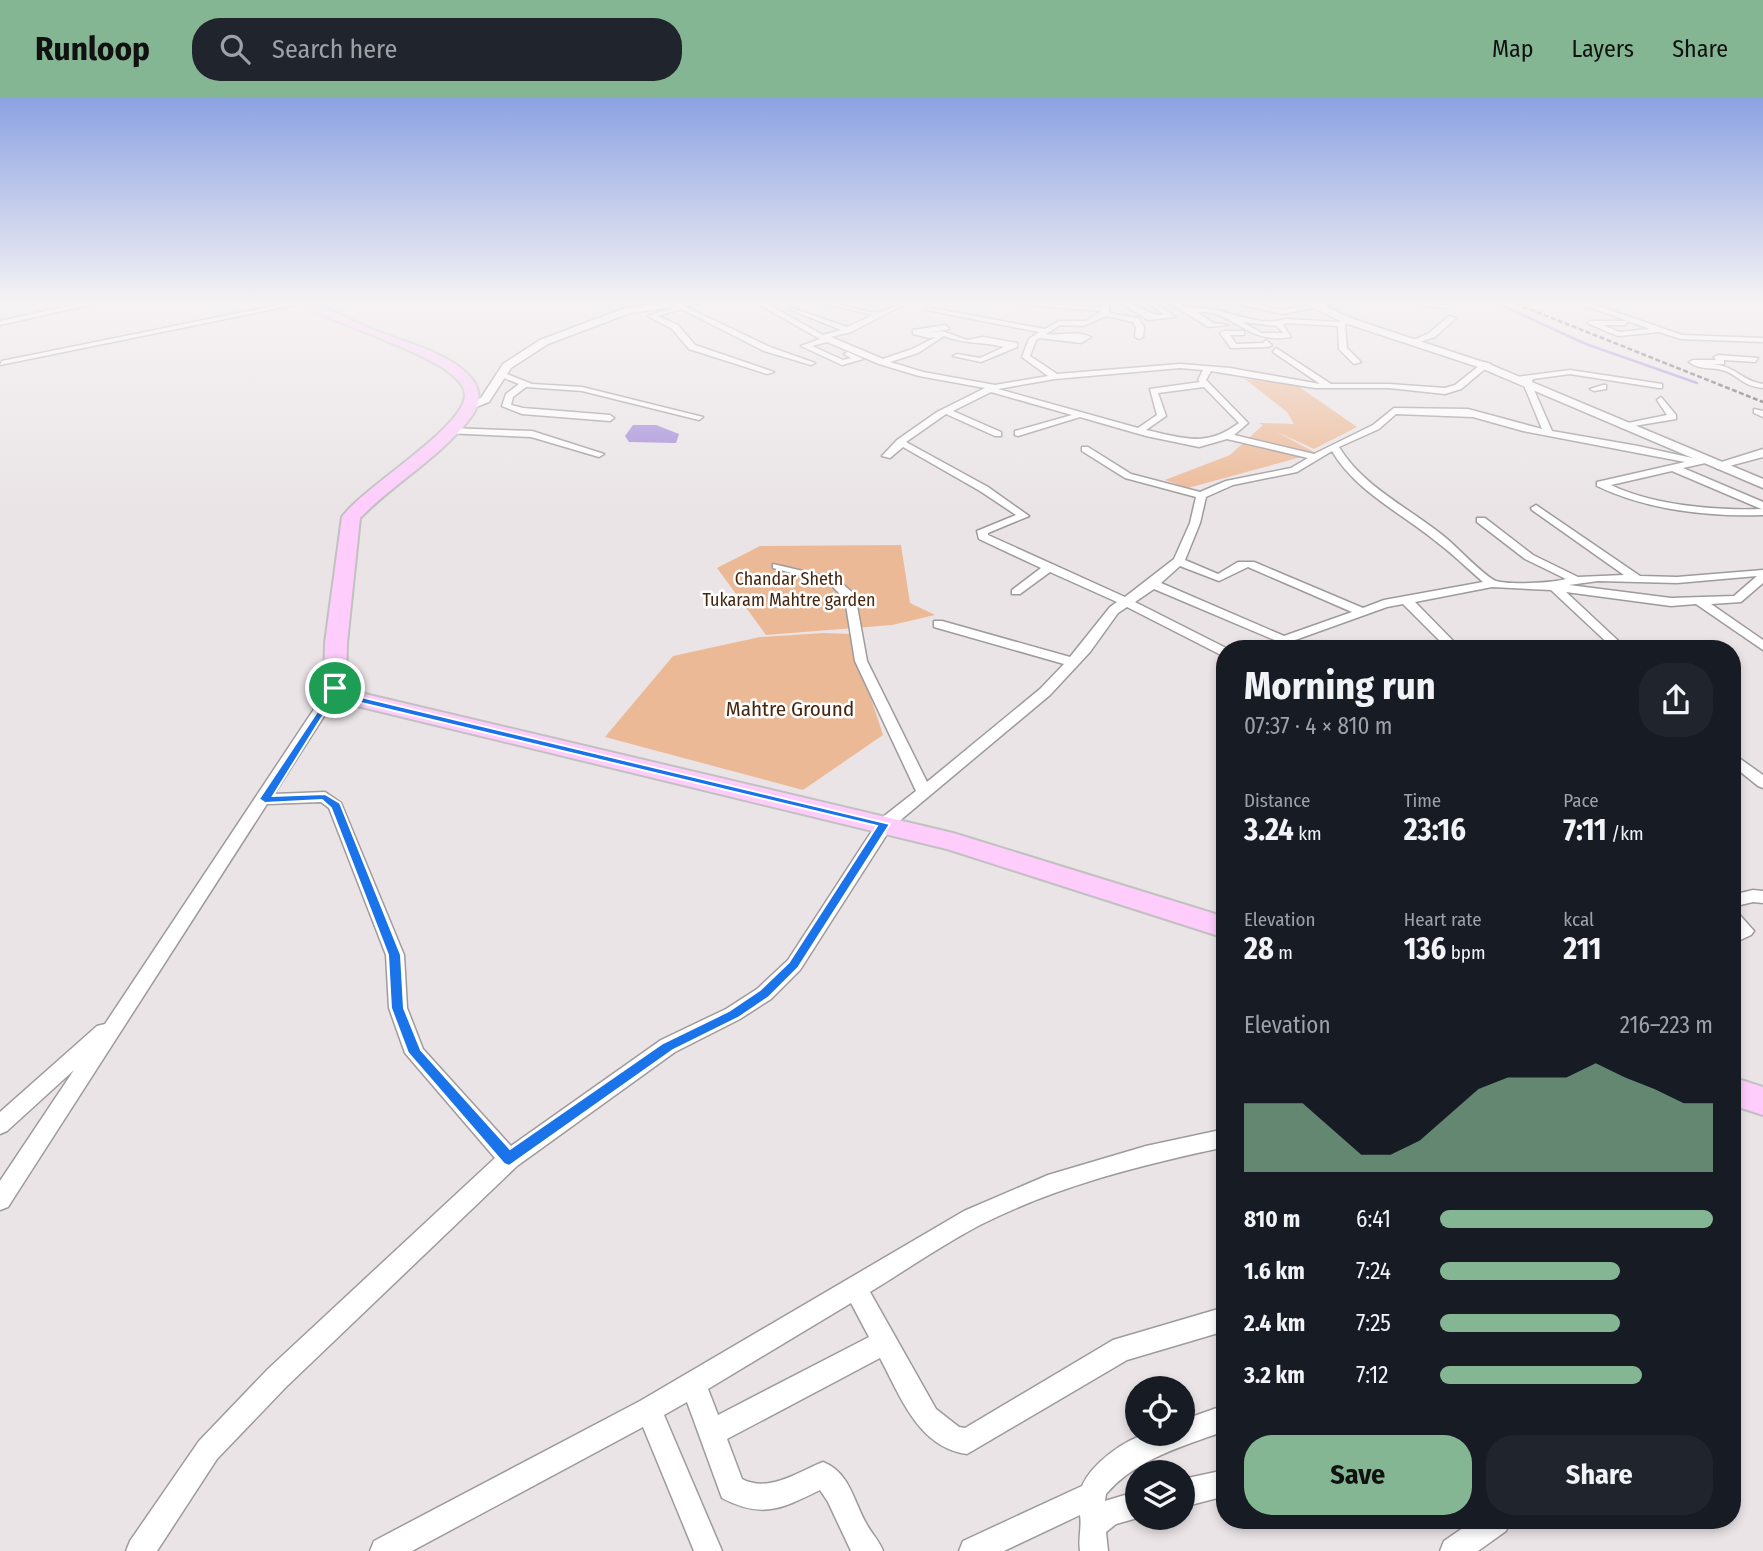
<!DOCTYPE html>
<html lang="en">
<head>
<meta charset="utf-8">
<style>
	body { margin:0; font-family:"Fira Sans Condensed",sans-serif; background:#20242c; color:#f1f3f6; height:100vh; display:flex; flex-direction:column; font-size:26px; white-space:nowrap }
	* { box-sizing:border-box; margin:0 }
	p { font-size:23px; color:#9ea1a6 }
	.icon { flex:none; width:38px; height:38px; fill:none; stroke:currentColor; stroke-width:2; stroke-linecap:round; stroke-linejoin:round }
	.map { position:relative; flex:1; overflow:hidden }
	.sheet { position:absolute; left:1216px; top:542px; width:525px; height:889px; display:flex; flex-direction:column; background:#171b24; border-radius:28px; box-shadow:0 4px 10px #0003 }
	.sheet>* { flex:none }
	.fabs { position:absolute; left:1125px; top:1278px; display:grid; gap:14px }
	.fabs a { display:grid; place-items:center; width:70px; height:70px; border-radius:50%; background:#171b24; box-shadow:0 4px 10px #0003; font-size:35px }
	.pin { position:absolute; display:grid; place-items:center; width:60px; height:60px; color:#fff; margin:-30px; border:4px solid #fff; border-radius:50%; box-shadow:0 2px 7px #0007 }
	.round { display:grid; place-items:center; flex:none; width:74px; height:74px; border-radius:28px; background:#20242c }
	.overview { display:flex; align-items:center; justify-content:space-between; height:119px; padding:0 28px }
	h1 { font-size:38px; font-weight:700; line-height:52px }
	.figures { display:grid; grid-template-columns:repeat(3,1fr); gap:10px; height:119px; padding:7px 28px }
	.figures div { display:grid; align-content:center }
	.figures b { font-size:30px; font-weight:700 }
	.figures small { font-size:19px; font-weight:400 }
	.figures p { font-size:19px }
	.chart { height:196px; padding:14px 28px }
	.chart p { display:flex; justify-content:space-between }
	.chart svg { width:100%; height:126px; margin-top:7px; fill:#85b693; opacity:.7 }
	.action { display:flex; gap:14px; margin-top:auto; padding:14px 28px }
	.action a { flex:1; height:80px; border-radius:28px; background:#85b693; color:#111; font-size:28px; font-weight:700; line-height:80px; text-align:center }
	.action a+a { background:#20242c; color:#f1f3f6 }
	ul { padding:0 28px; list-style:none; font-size:23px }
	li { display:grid; grid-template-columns:112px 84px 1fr; align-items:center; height:52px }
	li i { height:18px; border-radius:9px; background:#85b693 }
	header { display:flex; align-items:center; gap:42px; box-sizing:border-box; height:98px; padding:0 35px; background:#85b693; color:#111 }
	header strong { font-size:33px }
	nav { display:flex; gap:38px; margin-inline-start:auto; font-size:24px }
	.search { width:490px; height:63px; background:#20242c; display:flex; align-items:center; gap:18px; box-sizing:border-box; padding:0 24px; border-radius:28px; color:#9ea1a6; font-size:26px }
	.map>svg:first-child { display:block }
	.green { fill:#ecb996 }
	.water { fill:#a288d8 }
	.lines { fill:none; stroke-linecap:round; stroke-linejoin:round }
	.stream { stroke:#a288d8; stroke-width:2.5 }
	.minor-casing { stroke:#9f9a9b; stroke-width:3 }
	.tertiary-casing { stroke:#9f9a9b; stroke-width:3 }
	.secondary-casing { stroke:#9f9a9b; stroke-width:3 }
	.primary-casing { stroke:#c1c1c1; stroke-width:4 }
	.minor { fill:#fff; fill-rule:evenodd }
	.tertiary { fill:#fff; fill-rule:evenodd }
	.secondary { fill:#fff; fill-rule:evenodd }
	.primary { fill:#fecdfc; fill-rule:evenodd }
	.rail { stroke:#524f51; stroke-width:2.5; stroke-dasharray:5 2.5; stroke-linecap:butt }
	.route { fill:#1a73e8; stroke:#fff; stroke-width:2; fill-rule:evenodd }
	.labels { text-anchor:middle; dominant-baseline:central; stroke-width:5; stroke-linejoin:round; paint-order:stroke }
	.far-park-label { font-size:18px; fill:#46270e; stroke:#fff }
	.park-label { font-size:21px; fill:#46270e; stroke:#fff }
</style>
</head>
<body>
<header>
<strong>Runloop</strong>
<div class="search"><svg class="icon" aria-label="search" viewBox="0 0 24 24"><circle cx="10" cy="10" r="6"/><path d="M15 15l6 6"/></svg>Search here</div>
<nav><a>Map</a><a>Layers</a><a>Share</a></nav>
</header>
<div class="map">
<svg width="1763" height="1453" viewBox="0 0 1763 1453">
	<rect width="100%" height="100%" fill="#eae4e6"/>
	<!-- green -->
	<g class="green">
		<path d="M1245 281 1295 286 1357 329 1314 351 1275 333 1316 355 1188 390 1165 382 1230 357 1263 327 1259 325 1294 326 1287 314Z"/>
		<path d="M901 447 910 505 935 517 892 527 766 537 717 470 760 448Z"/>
		<path d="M824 535 850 536 883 637 803 692 605 639 673 558 760 539Z"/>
	</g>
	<!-- water -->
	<path class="water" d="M633 327H656L679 336 676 345 629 344 625 338Z"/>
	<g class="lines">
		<!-- stream -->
		<path class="stream" d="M1492 203 1586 246 1697 285"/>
		<defs>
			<g id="minor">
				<path d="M91 203H106L0 227V223Z"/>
				<path d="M298 203H313L0 267 2 263Z"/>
				<path d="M753 203H762L823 237 841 232 789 211V209L847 229 873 217 816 203C835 203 866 216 879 214 890 213 898 203 911 203L851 234 831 239 883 261 912 251 936 239 929 240 913 236V232L946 227 949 231 926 235 942 233 967 242 983 239 1017 245V249L981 264 953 258 957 256 980 260 1004 249C981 243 968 247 944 238L918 255 890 264 923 274 995 287 1048 278 1022 259 1029 241 1039 234 927 212 925 209 1045 231 1059 223H1086L1102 213 981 203 1102 209 1103 203H1109V215L1138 220 1144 229 1143 239 1139 241 1135 239 1136 229 1133 224 1106 218 1083 228 1060 227 1046 236C1062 238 1076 232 1091 239L1081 245 1040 240 1036 242 1030 258 1057 276 1180 266 1230 270 1320 286 1273 254 1276 250 1331 286H1389L1445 290 1455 287 1484 264 1491 266 1461 291 1445 296 1389 290H1315L1211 273 1206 282 1248 325 1234 337 1314 356 1373 327 1394 310 1468 311 1542 331 1523 285 1525 282 1513 283 1516 279 1570 272 1662 286V290H1659L1570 276 1533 281 1531 285 1552 333 1638 348 1697 361 1710 360V364L1683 370 1763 404V417C1710 419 1646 412 1597 388V384L1685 364 1523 333 1473 319 1396 316 1379 331 1339 349C1363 389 1411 411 1446 440 1457 449 1485 479 1496 483 1509 487 1553 485 1566 481L1525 461 1477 424V420H1485L1533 457 1578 479 1624 477 1532 412 1531 410 1536 407 1640 478 1677 479 1763 472V485L1741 504 1711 506 1763 542V552L1696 506 1671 508 1566 494 1627 551H1614L1551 492 1492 489 1415 504 1461 551H1448L1403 506 1387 509 1284 546 1154 491 1135 504 1228 551H1225V559L1127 509 1118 515 1090 554 1050 597 891 730 800 872 771 901 740 921 675 954 517 1068 286 1289 217 1361 157 1453H126L130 1443 199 1343 268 1271 495 1060 405 955 389 910 386 857 329 710 321 704 267 706 8 1109 0 1112V1083L74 972 7 1033 0 1036V1014L97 928 105 926 330 587 335 586 342 590 274 696 325 694 341 705 404 857 407 910 423 951 511 1048 661 942 726 911 757 891 788 862 879 722 916 693 855 563 845 501 829 485 773 470V466L837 481 855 497 867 563 927 684 1040 591 1064 566 934 529V523H942L1070 559 1110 509 1117 504 1050 474 1020 496H1012V492L1041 470 979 441 977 433 1016 417 980 393 903 349 890 360 882 358 897 342 937 314 985 290 919 278 879 266 827 244 812 248 843 262 851 260 844 256 848 254 863 261 842 267 801 248 820 241ZM1180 270 1203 272 1198 282 1200 284 1150 291 1157 317 1138 330 998 291 1055 281ZM1204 289 1239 325C1206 350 1184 340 1146 332L1166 318 1158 295ZM991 294 1072 317 1015 333V337L1018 338 1080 319 1146 338 1199 349 1227 341 1308 360 1291 370 1226 383 1200 394 1131 376 1088 349H1082V353L1125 380 1196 399 1190 425 1174 461 1125 499 988 437V435L1029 418 988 389 906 344 946 316 995 338H1001V334L953 313ZM1332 353C1355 393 1403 416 1438 445 1454 457 1468 471 1483 484L1384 502 1363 510 1254 464H1238L1218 476 1185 462 1200 425 1206 399 1233 387 1297 374ZM1672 373 1759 410 1762 411C1717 413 1652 407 1611 387ZM1180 468 1219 483 1248 469 1352 514 1284 538 1161 485ZM1757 478 1734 498 1671 500 1569 487 1598 483 1677 485Z"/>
				<path d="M1118 203C1136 203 1146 218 1164 217L1150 206 1155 205 1175 219 1148 222Z"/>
				<path d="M1169 203C1176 203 1178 206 1184 208 1192 211 1203 209 1211 211 1235 215 1261 229 1286 221L1339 224 1350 219 1345 227 1347 250 1361 264 1354 266 1339 251 1338 228 1287 225 1283 227 1291 239C1244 247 1234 211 1197 214L1213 225 1228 227 1208 229C1194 219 1181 214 1169 203ZM1242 224 1277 228 1283 235H1262Z"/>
				<path d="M1224 203H1240L1283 212 1309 207 1307 205 1308 203H1346L1283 216Z"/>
				<path d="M1392 203H1420L1448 208 1445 210Z"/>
				<path d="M1573 203H1584L1682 237 1763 240V244L1681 241 1659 234 1618 238 1587 225 1591 223H1628L1625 227H1603L1619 234 1650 231Z"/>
				<path d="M676 206H680L770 249 815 265 811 267 764 253 681 211 658 218 678 227 695 247 774 274 767 276 689 251 672 231 648 218 676 209Z"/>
				<path d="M1449 218 1456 220 1435 239 1413 246 1409 244 1429 235Z"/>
				<path d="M1224 233H1244V237H1230L1236 246 1263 245 1266 242 1272 247 1268 249 1231 250 1220 235Z"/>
				<path d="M1718 257 1758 260 1755 264 1724 262V266H1712C1736 268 1742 283 1763 286V290C1741 288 1738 276 1722 272 1710 269 1699 272 1689 264L1693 262H1716L1714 259Z"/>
				<path d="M502 274 532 286 582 289 703 319 699 322 582 293 526 289 513 299 511 307 523 310 610 317 614 320 610 323 522 316 502 308 506 296 519 286 499 278Z"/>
				<path d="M1603 287H1606V291L1594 293 1590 291Z"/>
				<path d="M1661 299 1676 317V321L1622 330 1618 327 1667 317 1657 302Z"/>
				<path d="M1754 311 1763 313V319L1754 315Z"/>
				<path d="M448 330 532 333 604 356 599 359 531 339 445 335V331Z"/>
				<path d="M1732 655 1763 677V690L1758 688 1732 667Z"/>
				<path d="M1753 792 1763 793V805L1753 804 1732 809V797Z"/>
				<path d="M1732 813 1738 815 1754 833 1751 837 1732 846Z"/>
				<path d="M1225 1031V1049C1141 1067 1057 1088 980 1127 942 1147 906 1172 870 1194L936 1311 959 1329 965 1330 1113 1242 1225 1209V1233L1127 1262 967 1356C918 1349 901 1299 880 1260L727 1341 742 1381C769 1395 798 1374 823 1364 850 1375 853 1402 866 1425 871 1435 879 1442 883 1453H851L828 1404 820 1392C781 1411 762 1421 722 1400L687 1304 664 1317 722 1453H694L643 1329 412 1453H370L374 1443 640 1303 964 1113 1048 1077 1146 1048ZM851 1205 869 1239 718 1317 708 1291Z"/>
				<path d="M1225 1307V1333C1183 1348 1136 1361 1106 1396L1105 1403 1138 1393V1419H1141L1116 1426 1106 1434 1108 1453H1080C1078 1440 1082 1429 1080 1417L1004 1453H959L963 1443 1082 1388C1092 1365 1125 1341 1150 1335 1160 1333 1173 1335 1183 1335V1322Z"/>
				<path d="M1225 1372V1398L1183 1409V1381Z"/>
				<path d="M1473 1423H1510L1506 1433 1478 1453H1440L1444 1443Z"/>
			</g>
			<g id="tertiary">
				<path d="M684 203H719L630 215 548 246 511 270 489 304 471 311 465 308 481 300 503 266 540 242 625 210Z"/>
				<path d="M1763 351V359L1718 371 1712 367Z"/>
			</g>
			<path id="secondary" d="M1300 203H1314L1350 220 1489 266 1763 381V390L1481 270 1342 224Z"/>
			<g id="primary">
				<path d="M298 203H313C334 213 355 224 376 233 407 245 507 270 471 319 441 359 394 385 360 420L347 545 346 587 365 596 953 735 1225 819V840L947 751 349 606 324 590 325 545 342 419C365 388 464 330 465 297 465 260 326 227 298 203Z"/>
				<path d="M1732 979 1763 989V1017L1732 1007Z"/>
			</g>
		</defs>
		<!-- minor casing -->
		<use href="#minor" class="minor-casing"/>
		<!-- tertiary casing -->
		<use href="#tertiary" class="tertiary-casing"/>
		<!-- secondary casing -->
		<use href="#secondary" class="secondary-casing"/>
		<!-- primary casing -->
		<use href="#primary" class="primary-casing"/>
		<!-- minor -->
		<use href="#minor" class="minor"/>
		<!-- tertiary -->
		<use href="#tertiary" class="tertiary"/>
		<!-- secondary -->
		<use href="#secondary" class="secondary"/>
		<!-- primary -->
		<use href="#primary" class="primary"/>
		<!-- rail -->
		<path class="rail" d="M1509 203 1763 304"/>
	</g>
	<!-- sky -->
	<linearGradient id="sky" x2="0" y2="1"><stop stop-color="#8ca2e2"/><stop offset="0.5" stop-color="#f6f3f4"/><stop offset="1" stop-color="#f6f3f4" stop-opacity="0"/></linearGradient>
	<rect width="1763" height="407" fill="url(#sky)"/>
	<!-- route -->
	<path class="route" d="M335 587 361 599 890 726 798 870 769 899 738 920 673 952 509 1068 504 1066 408 955 391 910 388 857 331 710 322 702 265 705 259 701ZM337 595 357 604 877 728 789 864 760 892 729 913 663 945 510 1051 421 952 404 910 401 857 340 705 325 696 273 698Z"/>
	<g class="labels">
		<!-- far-park labels -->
		<g class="far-park-label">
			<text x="789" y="481">Chandar Sheth<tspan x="789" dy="21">Tukaram Mahtre garden</tspan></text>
		</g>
		<!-- park labels -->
		<g class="park-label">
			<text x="790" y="611">Mahtre Ground</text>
		</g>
	</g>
</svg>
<div class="fabs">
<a><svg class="icon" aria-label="locate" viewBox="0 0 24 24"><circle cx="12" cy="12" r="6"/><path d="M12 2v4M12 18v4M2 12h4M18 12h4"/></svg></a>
<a><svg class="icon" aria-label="layers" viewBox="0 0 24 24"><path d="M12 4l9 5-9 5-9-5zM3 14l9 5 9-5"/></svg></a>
</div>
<div class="pin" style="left:335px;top:590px;background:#1e9e55"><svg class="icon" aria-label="arrive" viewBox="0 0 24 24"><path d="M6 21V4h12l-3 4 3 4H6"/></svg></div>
<section class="sheet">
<div class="overview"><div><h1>Morning run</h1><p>07:37 · 4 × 810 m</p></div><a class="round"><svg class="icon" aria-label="share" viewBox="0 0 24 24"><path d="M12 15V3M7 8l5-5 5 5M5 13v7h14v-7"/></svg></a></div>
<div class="figures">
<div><p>Distance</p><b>3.24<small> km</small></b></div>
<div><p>Time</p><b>23:16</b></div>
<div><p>Pace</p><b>7:11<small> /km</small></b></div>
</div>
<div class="figures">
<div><p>Elevation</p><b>28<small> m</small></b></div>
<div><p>Heart rate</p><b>136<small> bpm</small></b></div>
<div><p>kcal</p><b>211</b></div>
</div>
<div class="chart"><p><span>Elevation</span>216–223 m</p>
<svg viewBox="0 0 160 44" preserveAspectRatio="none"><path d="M0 44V20L10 20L20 20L30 29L40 38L50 38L60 33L70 24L80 15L90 11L100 11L110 11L120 6L130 11L140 15L150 20L160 20V44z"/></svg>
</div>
<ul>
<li><b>810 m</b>6:41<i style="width:100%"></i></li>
<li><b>1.6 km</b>7:24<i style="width:66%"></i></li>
<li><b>2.4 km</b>7:25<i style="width:66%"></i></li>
<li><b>3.2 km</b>7:12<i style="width:74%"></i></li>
</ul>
<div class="action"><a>Save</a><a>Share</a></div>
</section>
</div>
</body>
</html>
